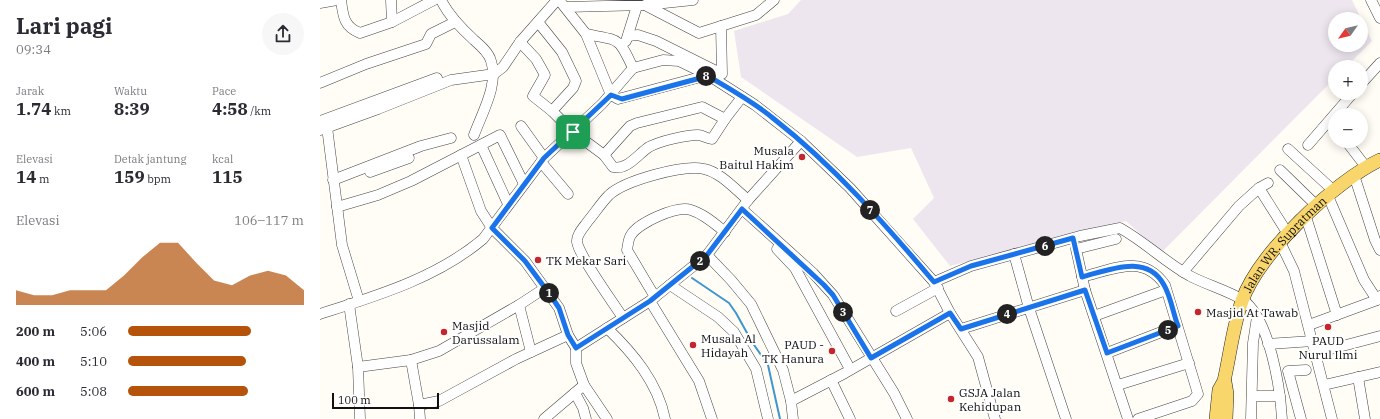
<!DOCTYPE html>
<html lang="id">
<head>
<meta charset="utf-8">
<style>
	body { margin:0; font-family:"IBM Plex Serif",serif; background:#f7f7f7; color:#2b2b33; height:100vh; display:flex; flex-direction:column; font-size:15px; white-space:nowrap }
	* { box-sizing:border-box; margin:0 }
	p { font-size:13px; color:#7c7c81 }
	.icon { flex:none; width:22px; height:22px; fill:none; stroke:currentColor; stroke-width:2; stroke-linecap:round; stroke-linejoin:round }
	.map { position:relative; flex:1; overflow:hidden }
	.side { display:flex; flex-direction:column; background:#fff; width:320px }
	.side>* { flex:none }
	.needle { width:26px; rotate:236deg }
	.fabs { position:absolute; left:1008px; top:12px; display:grid; gap:8px }
	.fabs a { display:grid; place-items:center; width:40px; height:40px; border-radius:50%; background:#fff; box-shadow:0 2px 10px #0003; font-size:20px }
	.scale { position:absolute; left:12px; bottom:10px; width:107px; box-sizing:border-box; padding-left:4px; border:2px solid #111; border-top:0; font-size:11px; line-height:14px; white-space:nowrap; color:#111; -webkit-text-stroke:3px #fff; paint-order:stroke }
	.pin { position:absolute; display:grid; place-items:center; width:34px; height:34px; color:#fff; margin:-17px; border-radius:8px; box-shadow:0 2px 6px #0006 }
	.km { position:absolute; width:20px; height:20px; margin:-10px; border-radius:50%; background:#222; color:#fff; font-size:11px; line-height:20px; text-align:center }
	.round { display:grid; place-items:center; flex:none; width:42px; height:42px; border-radius:21px; background:#f7f7f7 }
	.summary { display:flex; align-items:center; justify-content:space-between; height:68px; padding:0 16px }
	h1 { font-size:22px; font-weight:700; line-height:30px }
	.stats { display:grid; grid-template-columns:repeat(3,1fr); gap:6px; height:68px; padding:4px 16px }
	.stats div { display:grid; align-content:center }
	.stats b { font-size:17px; font-weight:700 }
	.stats small { font-size:11px; font-weight:400 }
	.stats p { font-size:11px }
	.chart { height:112px; padding:8px 16px }
	.chart p { display:flex; justify-content:space-between }
	.chart svg { width:100%; height:72px; margin-top:4px; fill:#b45309; opacity:.7 }
	ul { padding:0 16px; list-style:none; font-size:13px }
	li { display:grid; grid-template-columns:64px 48px 1fr; align-items:center; height:30px }
	li i { height:10px; border-radius:5px; background:#b45309 }
	main { display:flex; flex:1; min-height:0 }
	.map>svg:first-child { display:block }
	.industrial { fill:#eee6ef; fill-rule:evenodd }
	.lines { fill:none; stroke-linecap:round; stroke-linejoin:round }
	.stream { stroke:#3f96cf; stroke-width:2 }
	.minor-casing { stroke:#444; stroke-width:11 }
	.major-casing { stroke:#222; stroke-width:14 }
	.minor { stroke:#fff; stroke-width:10 }
	.major { stroke:#f9d66b; stroke-width:13 }
	.route-casing { stroke:#fff; stroke-width:8 }
	.route { stroke:#1a73e8; stroke-width:5 }
	.poi-dot { fill:#c4262e; stroke:#fff; stroke-width:1.5 }
	.labels { text-anchor:middle; dominant-baseline:central; stroke-width:4; stroke-linejoin:round; paint-order:stroke }
	.poi-label { font-size:12px; fill:#111; stroke:#fff; text-anchor:start }
	.street-label { font-size:12px; fill:#111; stroke:#fff }
</style>
</head>
<body>
<main>
<section class="side">
<div class="summary"><div><h1>Lari pagi</h1><p>09:34</p></div><a class="round"><svg class="icon" aria-label="share" viewBox="0 0 24 24"><path d="M12 15V3M7 8l5-5 5 5M5 13v7h14v-7"/></svg></a></div>
<div class="stats">
<div><p>Jarak</p><b>1.74<small> km</small></b></div>
<div><p>Waktu</p><b>8:39</b></div>
<div><p>Pace</p><b>4:58<small> /km</small></b></div>
</div>
<div class="stats">
<div><p>Elevasi</p><b>14<small> m</small></b></div>
<div><p>Detak jantung</p><b>159<small> bpm</small></b></div>
<div><p>kcal</p><b>115</b></div>
</div>
<div class="chart"><p><span>Elevasi</span>106–117 m</p>
<svg viewBox="0 0 160 44" preserveAspectRatio="none"><path d="M0 44V35L10 38L20 38L30 35L40 35L50 35L60 26L70 15L80 6L90 6L100 18L110 29L120 32L130 26L140 23L150 26L160 35V44z"/></svg>
</div>
<ul>
<li><b>200 m</b>5:06<i style="width:70%"></i></li>
<li><b>400 m</b>5:10<i style="width:67%"></i></li>
<li><b>600 m</b>5:08<i style="width:68%"></i></li>
</ul>
</section>
<div class="map">
<svg width="1060" height="419" viewBox="0 0 1060 419">
	<rect width="100%" height="100%" fill="#fffdf5"/>
	<!-- industrial -->
	<path class="industrial" d="M481 0H1032L1052 41 1026 67H1015V78L841 253 806 221 630 266 593 219 614 198 591 148 537 157 421 77 414 31 468 14ZM1015 19H1041V45H1015Z"/>
	<g class="lines">
		<!-- stream -->
		<path class="stream" d="M372 278 409 303 416 313 432 342 448 365 460 419"/>
		<defs>
			<g id="minor">
				<path d="M21 0C23 16 24 27 40 33L72 22 114 0"/>
				<path d="M71 0 72 22"/>
				<path d="M121 0C129 16 141 28 154 40 161 46 169 53 171 61 179 84 162 113 154 135"/>
				<path d="M239 0 266 34 291 95 298 99 388 75"/>
				<path d="M1051 0 1060 18"/>
				<path d="M0 3 17 0"/>
				<path d="M325 5 379 33 436 15 454 0"/>
				<path d="M246 7 325 5 373 0"/>
				<path d="M218 22 242 52 256 81 253 88 232 111"/>
				<path d="M266 34C300 41 298 36 313 68"/>
				<path d="M308 36 318 35 336 41 402 74 401 26"/>
				<path d="M306 41 317 6"/>
				<path d="M200 42 216 59 225 75 213 96 232 111 253 132 284 155 310 126 317 123 382 107 405 119 422 97"/>
				<path d="M313 68 343 60 359 61 388 75 435 105 481 141 530 188 614 282 630 313 658 357 675 419"/>
				<path d="M0 83 46 64 106 44 111 34 135 22"/>
				<path d="M1041 84 1060 63"/>
				<path d="M0 121 117 78"/>
				<path d="M201 126 224 158"/>
				<path d="M7 127 22 245 39 301"/>
				<path d="M0 130 58 109 131 80 174 74 183 67 200 42 237 0"/>
				<path d="M1026 141 1046 167"/>
				<path d="M161 145 188 204"/>
				<path d="M988 145 1033 93"/>
				<path d="M968 149 1014 191"/>
				<path d="M141 155 161 211 172 228 205 261 239 308 248 335 256 348V363L264 385 287 419"/>
				<path d="M284 155 293 167C307 171 319 153 329 147 340 141 366 135 378 135 383 135 387 139 392 139L405 119"/>
				<path d="M221 162 248 194"/>
				<path d="M960 170 997 206"/>
				<path d="M50 172 89 158"/>
				<path d="M1034 175 1055 240 1060 250"/>
				<path d="M13 180 101 146 131 138"/>
				<path d="M939 188 948 183"/>
				<path d="M1008 196 1044 280 1057 300"/>
				<path d="M17 207 58 195 91 181 180 135 204 184"/>
				<path d="M422 209 493 273 513 295 574 393 587 419"/>
				<path d="M986 217 1017 315"/>
				<path d="M796 239 756 249 765 290 808 419"/>
				<path d="M960 242 974 271 1012 419"/>
				<path d="M457 249 475 268 530 369"/>
				<path d="M694 254 709 308 746 419"/>
				<path d="M387 255 411 280 431 304 463 370 471 401 473 419"/>
				<path d="M863 272 919 206 939 188 968 234"/>
				<path d="M762 277C794 269 823 253 845 285L878 394 872 401 818 419"/>
				<path d="M614 282 651 266 760 236 800 228C825 242 845 262 870 276 887 285 907 290 923 300 950 320 960 387 962 419"/>
				<path d="M350 285 398 317 414 332 436 369 448 419"/>
				<path d="M335 297 307 250C308 246 308 239 311 235 318 223 357 205 371 210 384 214 395 224 405 232"/>
				<path d="M330 301 379 381 392 419"/>
				<path d="M29 304 38 367 40 419"/>
				<path d="M199 305 211 352"/>
				<path d="M576 311 618 288"/>
				<path d="M0 314C56 296 117 278 163 239L224 158 282 104 313 68"/>
				<path d="M774 316 846 290"/>
				<path d="M303 318C293 302 260 258 257 242 256 235 264 227 268 221 275 213 281 203 289 195 304 181 363 164 384 169 400 172 415 189 428 200"/>
				<path d="M989 325 1057 300 1060 296"/>
				<path d="M287 328C313 353 338 383 345 419"/>
				<path d="M641 329 765 290"/>
				<path d="M948 344 993 341"/>
				<path d="M256 348 330 301 387 255 428 200 481 141"/>
				<path d="M787 353 857 326"/>
				<path d="M996 353 1060 336"/>
				<path d="M91 360 99 405 100 419"/>
				<path d="M38 367 91 360 119 351 199 305 225 288"/>
				<path d="M1038 377 1045 419"/>
				<path d="M511 380 530 419"/>
				<path d="M798 385 869 363"/>
				<path d="M1004 385 1060 372"/>
				<path d="M255 393 263 408 266 419"/>
				<path d="M932 396H960"/>
				<path d="M471 401 525 373 630 313"/>
				<path d="M99 405 119 401 196 359 248 335"/>
				<path d="M224 419 264 385"/>
				<path d="M931 419 933 343 937 317"/>
				<path d="M981 419 968 371 986 370"/>
			</g>
			<g id="major">
				<path d="M905 382 907 394 906 419"/>
				<path id="s1" d="M896 419 899 390 904 381C910 355 913 326 922 301 938 254 1015 181 1060 160"/>
			</g>
		</defs>
		<!-- minor casing -->
		<use href="#minor" class="minor-casing"/>
		<!-- major casing -->
		<use href="#major" class="major-casing"/>
		<!-- minor -->
		<use href="#minor" class="minor"/>
		<!-- major -->
		<use href="#major" class="major"/>
	</g>
	<g class="lines">
		<defs>
			<path id="route" d="M388 76C410 89 434 102 454 119 514 166 565 224 614 282L651 266 753 238 762 277C789 270 827 253 844 285 851 297 853 313 858 326L787 353 765 290 641 329 630 313 551 358 513 295 504 285 422 209 387 255 330 301 256 348 248 335 239 308 231 296 205 261 172 228 224 158 291 95 302 99Z"/>
		</defs>
		<!-- route casing -->
		<use href="#route" class="route-casing"/>
		<!-- route -->
		<use href="#route" class="route"/>
	</g>
	<!-- markers -->
	<g class="poi-dot">
		<circle cx="482" cy="157" r="4"/>
		<circle cx="218" cy="260" r="4"/>
		<circle cx="878" cy="312" r="4"/>
		<circle cx="1008" cy="327" r="4"/>
		<circle cx="124" cy="332" r="4"/>
		<circle cx="373" cy="345" r="4"/>
		<circle cx="512" cy="351" r="4"/>
		<circle cx="631" cy="399" r="4"/>
	</g>
	<g class="labels">
		<!-- poi labels -->
		<g class="poi-label">
			<text x="474" y="150" text-anchor="end">Musala<tspan x="474" dy="14">Baitul Hakim</tspan></text>
			<text x="226" y="260">TK Mekar Sari</text>
			<text x="886" y="312">Masjid At Tawab</text>
			<text x="132" y="325">Masjid<tspan x="132" dy="14">Darussalam</tspan></text>
			<text x="381" y="338">Musala Al<tspan x="381" dy="14">Hidayah</tspan></text>
			<text x="1008" y="340" text-anchor="middle">PAUD<tspan x="1008" dy="14">Nurul Ilmi</tspan></text>
			<text x="504" y="344" text-anchor="end">PAUD -<tspan x="504" dy="14">TK Hanura</tspan></text>
			<text x="639" y="392">GSJA Jalan<tspan x="639" dy="14">Kehidupan</tspan></text>
		</g>
		<!-- street labels -->
		<g class="street-label">
			<text stroke="none"><textPath href="#s1" startOffset="193">Jalan WR. Supratman</textPath></text>
		</g>
	</g>
</svg>
<div class="fabs">
<a><svg class="needle" viewBox="-14 -14 28 28"><path d="M0-13l5 13h-10z" fill="#e53935"/><path d="M0 13l5-13h-10z" fill="#7c7c81"/></svg></a>
<a>+</a>
<a>−</a>
</div>
<div class="scale">100 m</div>
<div class="pin" style="left:253px;top:132px;background:#1e9e55"><svg class="icon" aria-label="arrive" viewBox="0 0 24 24"><path d="M6 21V4h12l-3 4 3 4H6"/></svg></div>
<b class="km" style="left:229px;top:293px">1</b>
<b class="km" style="left:380px;top:261px">2</b>
<b class="km" style="left:523px;top:312px">3</b>
<b class="km" style="left:687px;top:314px">4</b>
<b class="km" style="left:848px;top:330px">5</b>
<b class="km" style="left:725px;top:246px">6</b>
<b class="km" style="left:550px;top:210px">7</b>
<b class="km" style="left:386px;top:76px">8</b>
</div>
</main>
</body>
</html>
